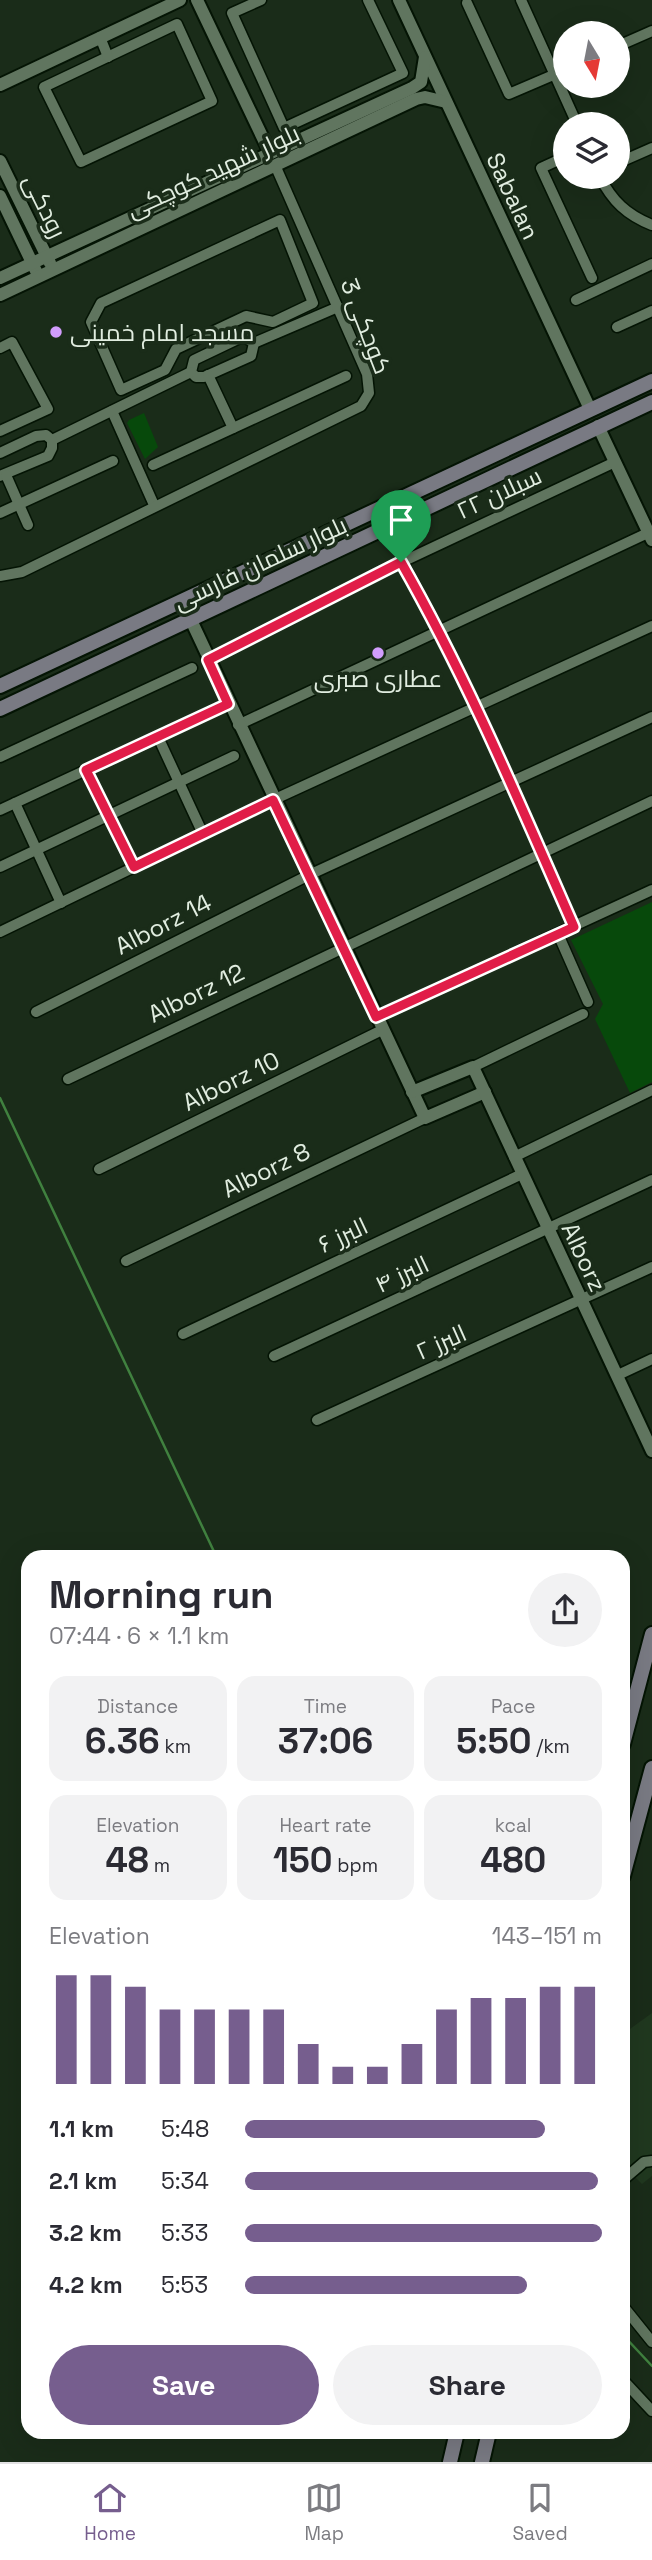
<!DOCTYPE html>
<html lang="en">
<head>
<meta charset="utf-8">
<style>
	body { margin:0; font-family:"Space Grotesk",Cairo,sans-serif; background:#f2f2f3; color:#2b2b33; height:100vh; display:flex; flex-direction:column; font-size:26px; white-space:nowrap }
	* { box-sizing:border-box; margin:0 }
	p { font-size:23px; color:#7c7c81 }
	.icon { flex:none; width:38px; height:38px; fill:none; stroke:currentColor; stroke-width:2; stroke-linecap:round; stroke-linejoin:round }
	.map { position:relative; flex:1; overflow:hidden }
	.panel { position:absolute; left:21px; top:1550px; width:609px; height:889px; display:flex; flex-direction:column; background:#fff; border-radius:21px; box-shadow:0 7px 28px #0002 }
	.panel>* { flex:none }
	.needle { width:46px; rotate:170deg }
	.tools { position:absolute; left:553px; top:21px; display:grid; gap:14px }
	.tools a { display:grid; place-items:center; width:77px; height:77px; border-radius:50%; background:#fff; box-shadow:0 7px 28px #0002; font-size:35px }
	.pin { position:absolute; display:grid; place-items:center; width:60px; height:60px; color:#fff; margin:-72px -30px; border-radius:50% 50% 50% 0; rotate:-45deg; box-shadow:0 0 7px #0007 }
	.pin .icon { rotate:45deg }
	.round { display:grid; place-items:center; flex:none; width:74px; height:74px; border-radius:37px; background:#f2f2f3 }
	.headline { display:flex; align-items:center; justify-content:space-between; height:119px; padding:0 28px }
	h1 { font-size:38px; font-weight:700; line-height:52px }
	.stats { display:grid; grid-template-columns:repeat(3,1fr); gap:10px; height:119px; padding:7px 28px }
	.stats div { display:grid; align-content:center; border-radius:18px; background:#f2f2f3; text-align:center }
	.stats b { font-size:35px; font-weight:700 }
	.stats small { font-size:19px; font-weight:400 }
	.stats p { font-size:19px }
	.chart { height:196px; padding:14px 28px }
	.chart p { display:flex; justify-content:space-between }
	.chart svg { width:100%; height:126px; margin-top:7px; stroke:#765e8e; stroke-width:6 }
	.action { display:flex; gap:14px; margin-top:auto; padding:14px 28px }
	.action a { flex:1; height:80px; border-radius:42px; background:#765e8e; color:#fff; font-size:28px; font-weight:700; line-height:80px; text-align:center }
	.action a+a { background:#f2f2f3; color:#2b2b33 }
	ul { padding:0 28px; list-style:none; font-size:23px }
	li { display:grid; grid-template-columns:112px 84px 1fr; align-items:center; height:52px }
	li i { height:18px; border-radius:9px; background:#765e8e }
	.menu { display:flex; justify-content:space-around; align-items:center; height:98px; border-top:2px solid #e1e1e2; background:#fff; font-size:19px; color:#7c7c81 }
	.menu a { display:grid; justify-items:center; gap:4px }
	.menu .active { color:#765e8e }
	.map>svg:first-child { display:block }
	.built { fill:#20381f }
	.green { fill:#07490b }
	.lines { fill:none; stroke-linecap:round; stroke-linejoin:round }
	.stream { stroke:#40813f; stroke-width:2.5 }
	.minor-casing { stroke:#041404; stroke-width:13 }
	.tertiary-casing { stroke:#041404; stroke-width:16 }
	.secondary-casing { stroke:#041404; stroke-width:18 }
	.minor { stroke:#60755f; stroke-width:10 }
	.tertiary { stroke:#60755f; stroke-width:12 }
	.secondary { stroke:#797a83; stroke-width:14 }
	.route-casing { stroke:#fff; stroke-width:14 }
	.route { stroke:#e11d48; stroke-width:9 }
	.poi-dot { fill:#d29dfd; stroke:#1a2c19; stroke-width:2.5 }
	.labels { text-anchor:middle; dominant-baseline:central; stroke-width:7; stroke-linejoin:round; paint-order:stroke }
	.street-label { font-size:24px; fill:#e1ede0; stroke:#1a2c19 }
	.poi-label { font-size:24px; fill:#e1ede0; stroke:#1a2c19; text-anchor:start }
</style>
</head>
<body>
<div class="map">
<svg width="652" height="2462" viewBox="0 0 652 2462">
	<rect width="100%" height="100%" fill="#1a2c19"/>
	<!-- built -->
	<path class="built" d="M652 2013V2176L642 2184 623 2165V2034Z"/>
	<!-- green -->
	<g class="green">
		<path d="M144 413 158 447 145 459 127 423 129 420Z"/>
		<path d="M652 902V1082L630 1093 595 1019 603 1004 571 940Z"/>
	</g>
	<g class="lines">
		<!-- stream -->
		<g class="stream">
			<path d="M0 1098 217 1558"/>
			<path d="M623 2335 652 2366"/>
		</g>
		<defs>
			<g id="minor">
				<path d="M261 0 232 13 284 128 403 73 368 0"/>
				<path d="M521 0 577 124"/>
				<path d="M467 3 509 94 565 70"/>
				<path d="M177 24 212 101 81 162 44 87Z"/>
				<path d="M100 37 108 57"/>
				<path d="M618 46 652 31"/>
				<path d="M565 157 541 168 592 278"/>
				<path d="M618 163 652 148"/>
				<path d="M600 177C612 201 627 215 652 225"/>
				<path d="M280 220 313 303 273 322 246 316 176 349 165 370 121 390 91 322 101 303Z"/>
				<path d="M576 300 652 264"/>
				<path d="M617 327 652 311"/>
				<path d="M240 338H246L254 343 251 356 204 377H196L191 372 194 360Z"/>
				<path d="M254 343 338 307"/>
				<path d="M0 348 12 342 48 409 0 431"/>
				<path d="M208 375 233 428"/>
				<path d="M112 411 154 505"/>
				<path d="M52 440 191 372"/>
				<path d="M0 453 36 436 46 435 52 440V448L48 456 0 476"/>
				<path d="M153 465 346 376"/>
				<path d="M6 475 28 525"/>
				<path d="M0 513 113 461"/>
				<path d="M402 562C468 680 520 804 574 927"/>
				<path d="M0 576 22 572 361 406 369 393 367 374 275 165"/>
				<path d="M208 660 402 562 615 462"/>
				<path d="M238 725 652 531"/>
				<path d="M158 737 203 834"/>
				<path d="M0 757 192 668"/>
				<path d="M86 770 134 867"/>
				<path d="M15 803 61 903"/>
				<path d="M0 810 228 704"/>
				<path d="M0 867 234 756"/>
				<path d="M0 932 273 800 652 626"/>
				<path d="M558 934 588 1002"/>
				<path d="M36 1012 309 875 652 717"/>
				<path d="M376 1017 652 890"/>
				<path d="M473 1067 583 1014"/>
				<path d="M68 1079 652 801"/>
				<path d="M514 1157 652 1090"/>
				<path d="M99 1169 382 1030"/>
				<path d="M126 1261 425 1118"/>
				<path d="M183 1334 522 1174"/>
				<path d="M274 1356 652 1180"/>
				<path d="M618 1375 652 1359"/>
				<path d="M317 1420 652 1267"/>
				<path d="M623 2180 644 2162 652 2161"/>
				<path d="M623 2306 652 2342"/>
				<path d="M623 2380 652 2411"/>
			</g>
			<g id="tertiary">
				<path d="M197 0 270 153"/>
				<path d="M399 0 590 409"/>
				<path d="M0 85 180 0"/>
				<path d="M0 161 50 263"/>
				<path d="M0 196 36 271"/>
				<path d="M0 278 412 88 421 82 425 57"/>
				<path d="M0 295 416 99 425 97 446 102"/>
				<path d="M598 426 652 540"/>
				<path d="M182 601 425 1118 485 1092"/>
				<path d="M412 1092 473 1067 652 1451"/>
			</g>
			<g id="secondary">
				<path d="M0 686 652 381"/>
				<path d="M0 709 652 402"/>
				<path d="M623 1744 652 1634"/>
				<path d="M623 1876 652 1768"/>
				<path d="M450 2462 457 2432"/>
				<path d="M482 2462 489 2432"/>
			</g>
		</defs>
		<!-- minor casing -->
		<use href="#minor" class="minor-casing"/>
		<!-- tertiary casing -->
		<use href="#tertiary" class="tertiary-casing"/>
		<!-- secondary casing -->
		<use href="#secondary" class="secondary-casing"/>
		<!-- minor -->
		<use href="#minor" class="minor"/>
		<!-- tertiary -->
		<use href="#tertiary" class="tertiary"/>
		<!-- secondary -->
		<use href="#secondary" class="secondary"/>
	</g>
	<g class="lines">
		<defs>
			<path id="route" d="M401 562C468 680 520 804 574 927L376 1017 273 800 134 867 86 770 228 704 208 660Z"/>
		</defs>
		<!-- route casing -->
		<use href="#route" class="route-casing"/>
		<!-- route -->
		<use href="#route" class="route"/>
	</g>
	<!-- markers -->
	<g class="poi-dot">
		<circle cx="56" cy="332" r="7"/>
		<circle cx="378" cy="653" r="7"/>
	</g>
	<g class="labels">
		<!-- street labels -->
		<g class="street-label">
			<text transform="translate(213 171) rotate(-25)">بلوار شهید کوچکی</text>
			<text transform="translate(513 196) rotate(65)">Sabalan</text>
			<text transform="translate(45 206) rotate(64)">رودکی</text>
			<text transform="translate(366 326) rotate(69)">کوچکی 3</text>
			<text transform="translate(499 493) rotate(-25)">سبلان ۲۲</text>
			<text transform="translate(260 563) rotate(-25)">بلوار سلمان فارسی</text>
			<text transform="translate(163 924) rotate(-27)">Alborz 14</text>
			<text transform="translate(196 993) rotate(-26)">Alborz 12</text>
			<text transform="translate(231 1081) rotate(-26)">Alborz 10</text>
			<text transform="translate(266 1170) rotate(-26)">Alborz 8</text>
			<text transform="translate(343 1235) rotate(-25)">البرز ۶</text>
			<text transform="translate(584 1257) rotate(65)">Alborz</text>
			<text transform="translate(402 1274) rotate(-25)">البرز ۴</text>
			<text transform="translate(441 1342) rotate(-24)">البرز ۲</text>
		</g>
		<!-- poi labels -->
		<g class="poi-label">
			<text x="70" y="332">مسجد امام خمینی</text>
			<text x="378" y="678" text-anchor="middle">عطاری صبری</text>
		</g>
	</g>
</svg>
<div class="tools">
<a><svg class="needle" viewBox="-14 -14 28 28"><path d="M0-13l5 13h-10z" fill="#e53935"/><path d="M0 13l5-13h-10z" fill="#7c7c81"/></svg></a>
<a><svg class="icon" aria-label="layers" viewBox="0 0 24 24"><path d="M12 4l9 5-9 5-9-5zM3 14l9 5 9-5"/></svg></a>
</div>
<div class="pin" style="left:401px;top:562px;background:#1e9e55"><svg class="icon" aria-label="arrive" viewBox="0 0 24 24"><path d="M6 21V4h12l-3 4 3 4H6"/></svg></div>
<section class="panel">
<div class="headline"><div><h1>Morning run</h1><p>07:44 · 6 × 1.1 km</p></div><a class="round"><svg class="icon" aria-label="share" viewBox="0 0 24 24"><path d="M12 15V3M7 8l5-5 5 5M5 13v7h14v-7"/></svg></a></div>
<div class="stats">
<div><p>Distance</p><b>6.36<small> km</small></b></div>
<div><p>Time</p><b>37:06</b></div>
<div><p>Pace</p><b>5:50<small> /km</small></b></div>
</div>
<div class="stats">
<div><p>Elevation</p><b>48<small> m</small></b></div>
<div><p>Heart rate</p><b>150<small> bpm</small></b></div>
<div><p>kcal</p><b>480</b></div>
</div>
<div class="chart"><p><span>Elevation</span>143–151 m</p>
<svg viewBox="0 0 160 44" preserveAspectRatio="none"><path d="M5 44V6M15 44V6M25 44V10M35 44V18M45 44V18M55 44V18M65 44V18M75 44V30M85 44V38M95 44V38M105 44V30M115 44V18M125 44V14M135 44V14M145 44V10M155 44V10"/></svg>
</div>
<ul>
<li><b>1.1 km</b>5:48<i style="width:84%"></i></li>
<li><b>2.1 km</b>5:34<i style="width:99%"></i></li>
<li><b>3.2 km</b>5:33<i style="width:100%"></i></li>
<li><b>4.2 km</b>5:53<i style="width:79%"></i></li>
</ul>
<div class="action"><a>Save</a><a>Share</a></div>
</section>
</div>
<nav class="menu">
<a class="active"><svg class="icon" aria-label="home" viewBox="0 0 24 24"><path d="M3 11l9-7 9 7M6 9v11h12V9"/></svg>Home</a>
<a><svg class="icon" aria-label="map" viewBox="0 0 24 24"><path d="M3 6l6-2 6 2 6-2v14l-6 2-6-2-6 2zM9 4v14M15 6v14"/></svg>Map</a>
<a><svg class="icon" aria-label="saved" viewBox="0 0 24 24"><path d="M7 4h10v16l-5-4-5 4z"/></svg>Saved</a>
</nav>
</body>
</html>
